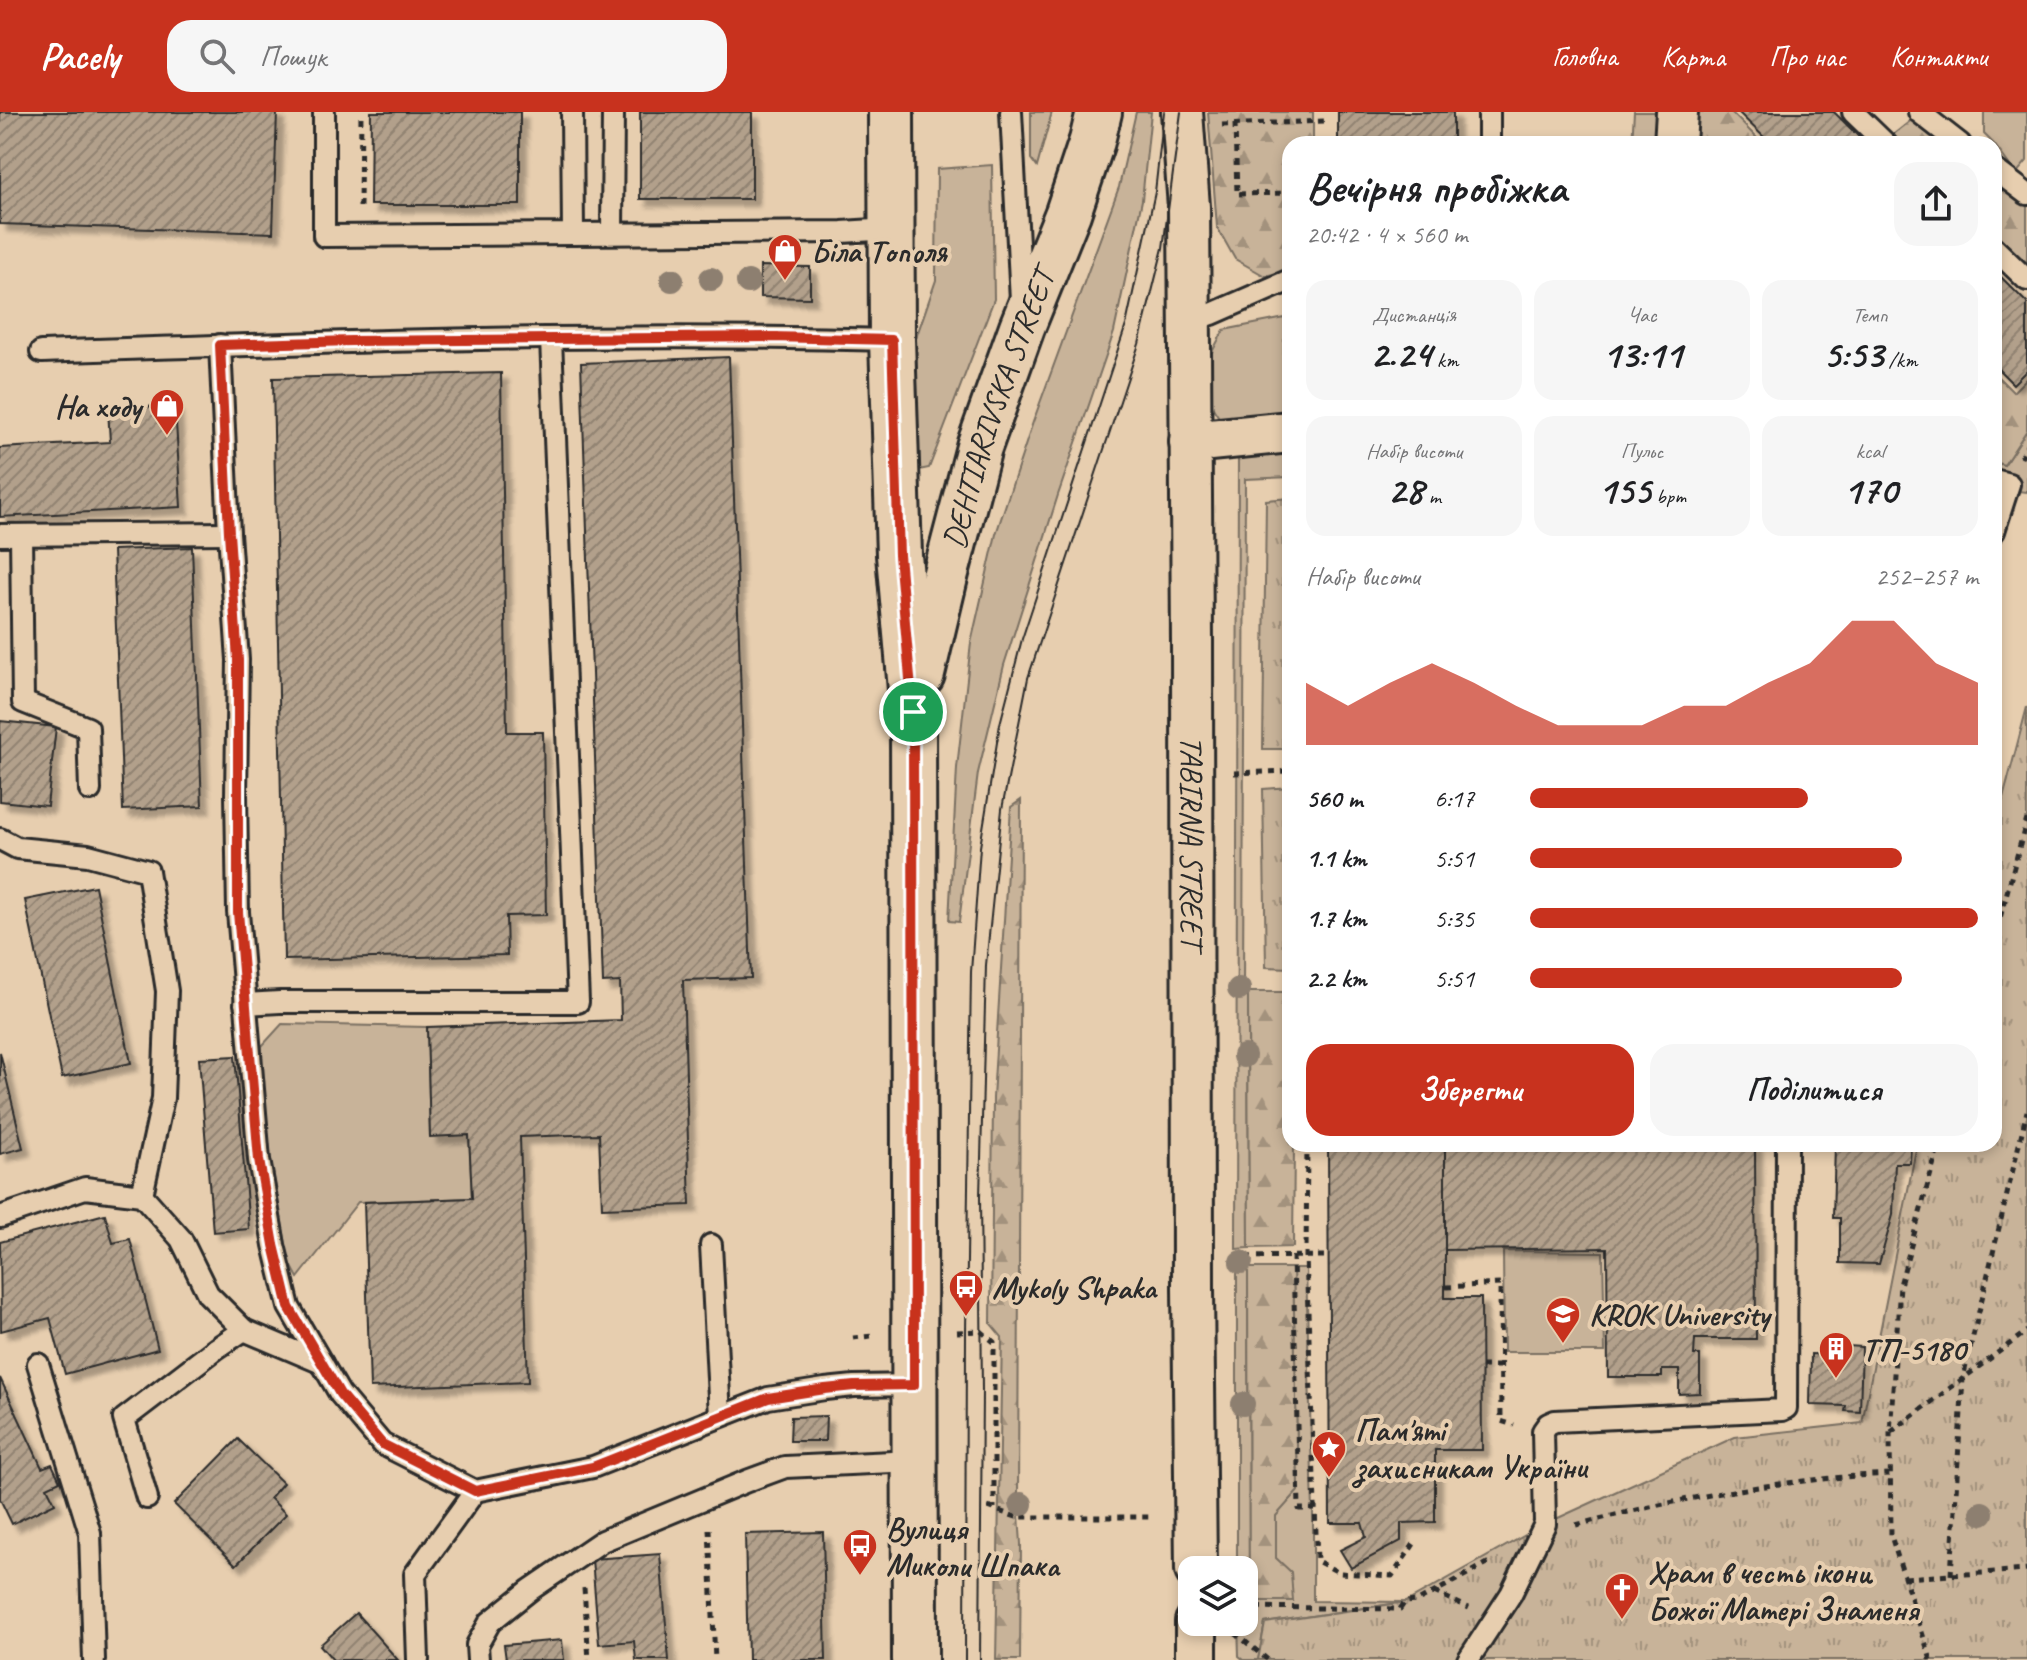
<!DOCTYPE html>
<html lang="uk">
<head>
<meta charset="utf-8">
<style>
	body { margin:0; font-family:Caveat,sans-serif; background:#f6f6f6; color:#202124; height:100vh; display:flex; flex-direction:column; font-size:30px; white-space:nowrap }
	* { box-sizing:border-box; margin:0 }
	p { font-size:26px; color:#757577 }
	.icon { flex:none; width:44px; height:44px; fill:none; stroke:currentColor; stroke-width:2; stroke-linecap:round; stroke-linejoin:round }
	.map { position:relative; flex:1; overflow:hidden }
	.drawer { position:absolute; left:1282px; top:24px; width:720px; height:1016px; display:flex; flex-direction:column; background:#fff; border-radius:24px; box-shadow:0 4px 12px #0003 }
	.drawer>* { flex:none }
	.buttons { position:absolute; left:1178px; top:1444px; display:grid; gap:16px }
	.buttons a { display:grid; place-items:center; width:80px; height:80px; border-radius:16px; background:#fff; box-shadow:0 4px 12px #0003; font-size:40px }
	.pin { position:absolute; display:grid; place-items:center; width:68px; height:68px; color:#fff; margin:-34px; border:4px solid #fff; border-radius:50%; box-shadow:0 2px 8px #0007 }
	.round { display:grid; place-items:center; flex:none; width:84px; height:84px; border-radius:24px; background:#f6f6f6 }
	.overview { display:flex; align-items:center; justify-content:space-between; height:136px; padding:0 24px }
	h1 { font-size:44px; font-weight:600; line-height:60px }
	.figures { display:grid; grid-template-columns:repeat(3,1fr); gap:12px; height:136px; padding:8px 24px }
	.figures div { display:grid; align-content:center; border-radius:20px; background:#f6f6f6; text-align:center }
	.figures b { font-size:40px; font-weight:600 }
	.figures small { font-size:22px; font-weight:400 }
	.figures p { font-size:22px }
	.chart { height:224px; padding:16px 24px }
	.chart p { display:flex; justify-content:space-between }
	.chart svg { width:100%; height:144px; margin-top:8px; fill:#c8321e; opacity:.7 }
	.action { display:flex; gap:16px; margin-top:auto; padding:16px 24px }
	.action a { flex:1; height:92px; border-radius:24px; background:#c8321e; color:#fff; font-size:32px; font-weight:600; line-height:92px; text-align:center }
	.action a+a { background:#f6f6f6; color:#202124 }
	ul { padding:0 24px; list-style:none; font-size:26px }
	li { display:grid; grid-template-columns:128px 96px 1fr; align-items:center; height:60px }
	li i { height:20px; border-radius:10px; background:#c8321e }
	header { display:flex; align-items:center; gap:48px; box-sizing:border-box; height:112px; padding:0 40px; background:#c8321e; color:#fff }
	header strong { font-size:38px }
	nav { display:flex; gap:44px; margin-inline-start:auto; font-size:28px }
	.search { width:560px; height:72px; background:#f6f6f6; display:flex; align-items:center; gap:20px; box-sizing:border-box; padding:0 28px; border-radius:24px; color:#757577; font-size:30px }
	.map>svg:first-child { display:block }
	.green { fill:#c8b399; stroke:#7a6f62; stroke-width:2 }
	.forest { fill:url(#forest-firs); stroke:#7a6f62; stroke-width:2 }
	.park { fill:url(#park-tufts); stroke:#7a6f62; stroke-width:2 }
	.building { fill:url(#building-hatch); stroke:#2b2b2b; stroke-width:2; filter:url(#shadow) }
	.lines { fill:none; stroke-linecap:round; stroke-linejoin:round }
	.service-casing { stroke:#2b2b2b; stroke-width:26 }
	.minor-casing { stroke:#2b2b2b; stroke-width:46 }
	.secondary-casing { stroke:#2b2b2b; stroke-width:50 }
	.path { stroke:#2b2b2b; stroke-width:5; stroke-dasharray:6 6; stroke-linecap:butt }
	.service { stroke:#e7ceaf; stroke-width:20 }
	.minor { stroke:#e7ceaf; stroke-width:40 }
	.secondary { stroke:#e7ceaf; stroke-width:44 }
	.tram { stroke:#2b2b2b; stroke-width:2 }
	.tree { fill:#8d7f70 }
	.route-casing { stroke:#fff; stroke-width:16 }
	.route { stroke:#c8321e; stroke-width:10 }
	.labels { text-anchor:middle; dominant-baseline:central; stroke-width:8; stroke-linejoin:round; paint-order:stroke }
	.poi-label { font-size:32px; font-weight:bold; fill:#2b2b2b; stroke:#e7ceaf; text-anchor:start }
	.street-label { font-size:32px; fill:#2b2b2b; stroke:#e7ceaf }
</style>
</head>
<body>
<header>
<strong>Pacely</strong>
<div class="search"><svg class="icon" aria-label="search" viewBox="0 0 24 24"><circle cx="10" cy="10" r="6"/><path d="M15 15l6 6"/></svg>Пошук</div>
<nav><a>Головна</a><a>Карта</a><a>Про нас</a><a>Контакти</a></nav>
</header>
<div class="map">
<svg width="2027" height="1548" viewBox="0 0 2027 1548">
	<defs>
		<pattern id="forest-firs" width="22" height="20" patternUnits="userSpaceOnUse" patternTransform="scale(2)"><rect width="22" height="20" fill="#c8b399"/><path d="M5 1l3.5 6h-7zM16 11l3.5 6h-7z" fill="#a3927d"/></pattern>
		<pattern id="park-tufts" width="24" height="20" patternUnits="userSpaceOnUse" patternTransform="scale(2)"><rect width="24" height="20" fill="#c8b399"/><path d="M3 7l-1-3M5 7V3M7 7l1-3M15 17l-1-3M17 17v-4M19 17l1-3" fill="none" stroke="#a3927d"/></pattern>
		<pattern id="building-hatch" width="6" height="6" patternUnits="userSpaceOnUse" patternTransform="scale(2)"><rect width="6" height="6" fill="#b2a08b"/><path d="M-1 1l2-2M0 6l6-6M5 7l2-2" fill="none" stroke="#918372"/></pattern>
		<filter id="shadow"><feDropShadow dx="7" dy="7" stdDeviation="2" flood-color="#0004"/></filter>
	</defs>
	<rect width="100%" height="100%" fill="#e7ceaf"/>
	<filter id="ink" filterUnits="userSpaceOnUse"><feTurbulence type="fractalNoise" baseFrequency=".0125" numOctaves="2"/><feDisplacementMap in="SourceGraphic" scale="16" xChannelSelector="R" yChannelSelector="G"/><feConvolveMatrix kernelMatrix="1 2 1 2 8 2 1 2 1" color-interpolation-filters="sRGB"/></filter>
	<g filter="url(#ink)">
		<!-- green -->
		<g class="green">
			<path d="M1031 0H1052L1037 55 1031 47Z"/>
			<path d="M1136 0H1151L1142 88 1114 220 1058 383 1004 553 978 661 959 810 949 809 957 656 971 531 996 422 1033 310 1119 75Z"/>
			<path d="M1634 0H1665L1664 32H1632Z"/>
			<path d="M1984 0H2027V49L2016 62 1994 32 1984 22Z"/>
			<path d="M992 53 994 187 929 356 919 358 916 226 936 168 937 57Z"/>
			<path d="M1290 205V226L1284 228 1283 279H1290V313H1225C1194 276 1202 256 1224 218Z"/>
			<path d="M2027 318V380L1994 377V350L2004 353Z"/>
			<path d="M1290 333V365L1245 367 1243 880H1248L1249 1136 1236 1137 1238 346 1245 340Z"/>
			<path d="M282 912 427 915 430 1024 469 1023 472 1086 358 1090 298 1166 289 1149 261 994 262 934Z"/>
			<path d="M1503 1139 1603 1140 1605 1240H1504Z"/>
			<path d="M1237 1155 1248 1156 1249 1489H1293L1276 1446V1403L1298 1379 1293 1156H1306L1313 1400V1489L1405 1490 1265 1511 1258 1548H1244L1239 1544 1238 1510H1244V1458H1237Z"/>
		</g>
		<!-- forest -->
		<g class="forest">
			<path d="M1208 0H1313V32H1290L1289 158 1265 164 1235 147 1217 115Z"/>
			<path d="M1692 0H1731L1763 32H1690Z"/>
			<path d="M1914 6 1949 32H1897L1890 25Z"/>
			<path d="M1994 65 2027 90V160L1994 128Z"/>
			<path d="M1994 261 2013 280 2027 266V318L2004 353 1994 350Z"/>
			<path d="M1021 688 1018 1387 1021 1432 1020 1548H996L1002 1225 991 1212 993 986 1011 695Z"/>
			<path d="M1248 880H1290V1032H1294L1293 1135 1249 1136Z"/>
			<path d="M1248 1156H1293L1298 1379 1276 1404V1446L1291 1460 1293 1489H1249Z"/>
		</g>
		<!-- park -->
		<g class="park">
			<path d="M1290 386V637H1263L1266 388Z"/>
			<path d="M2027 595V1548H1258L1265 1511 1406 1490 1545 1412 1735 1325 1862 1311 1917 1032H1994V721Z"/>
			<path d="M1290 675V856L1266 855 1263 677Z"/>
		</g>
		<!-- building -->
		<g class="building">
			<path d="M0 0H277L273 121 0 112Z"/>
			<path d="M371 0H520V93H370Z"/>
			<rect x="640" y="0" width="112" height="87"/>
			<rect x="1338" y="0" width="115" height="32"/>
			<path d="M1738 0H1834L1866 32H1771Z"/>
			<path d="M760 154 810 155V186L760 185Z"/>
			<path d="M1994 158 2027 191V258L2013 272 1994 253Z"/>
			<path d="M729 245 751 866 683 868 690 1093 602 1096 599 1022 520 1025 528 1270 370 1276 364 1090 472 1086 469 1023 430 1025 427 915 621 908 620 870 603 871 581 251Z"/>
			<path d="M501 261 507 620H543L546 803 506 804 507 843 284 848 273 266Z"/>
			<path d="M175 293 181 395 0 405V336L110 330 108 297Z"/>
			<path d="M192 435 202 694 123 698 113 438Z"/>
			<path d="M0 609 56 615 47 694 0 689Z"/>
			<path d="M95 774 131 951 62 966 25 788Z"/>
			<path d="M0 940 23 1036 0 1042Z"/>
			<path d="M235 944 249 1117 213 1120 199 946Z"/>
			<path d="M1328 1032H1445V1186H1481L1482 1338H1435V1410L1401 1411V1429L1351 1456 1340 1438 1366 1425 1362 1411H1330Z"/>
			<path d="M1445 1032H1755L1756 1227H1695L1694 1243H1700V1281L1679 1282V1258H1662V1265H1608L1607 1136 1445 1138Z"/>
			<path d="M1835 1032H1911L1910 1051H1895L1893 1103 1879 1152 1840 1151V1106H1833Z"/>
			<path d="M105 1102 113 1131 130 1127 158 1237 65 1262 50 1206 1 1219 0 1130Z"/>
			<path d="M1847 1234 1862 1235 1860 1300 1845 1299 1846 1294 1810 1293 1811 1242 1847 1243Z"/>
			<path d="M0 1266 42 1356 52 1352 60 1369 47 1375 55 1391 12 1412 0 1387Z"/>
			<path d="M826 1304 825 1329H790L791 1305Z"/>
			<path d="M238 1327 283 1371 270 1386 286 1402 236 1453 174 1392Z"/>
			<path d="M823 1420 826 1548H748L745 1422Z"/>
			<path d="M660 1442 669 1548H636L634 1529 599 1532 592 1447Z"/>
			<path d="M356 1501 398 1548H333L320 1533Z"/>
			<path d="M562 1528 564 1548H506L504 1533Z"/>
		</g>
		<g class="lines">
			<defs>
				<g id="service">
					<path d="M324 0V124L573 122 572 0"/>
					<path d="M1011 0 1021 188"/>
					<path d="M1853 0 1886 32"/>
					<path d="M1919 0 1960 32"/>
					<path d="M1489 32V0"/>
					<path d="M1994 57 2027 82"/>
					<path d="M612 120 613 0"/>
					<path d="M573 122 842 120 891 117"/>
					<path d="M1994 136 2027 168"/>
					<path d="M1189 210 1212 202 1290 168"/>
					<path d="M220 233 229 421 238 548 236 683 238 800 259 1048 274 1133 289 1195 340 1282 382 1332 475 1379 593 1355 768 1286 825 1277 854 1274 914 1273"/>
					<path d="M41 240C325 230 608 220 892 228"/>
					<path d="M1994 368 2009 372 1994 419"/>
					<path d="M0 423 229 421"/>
					<path d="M21 423 23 590 88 616 90 678"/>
					<path d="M0 727 17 736 88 743 148 759 167 879 163 986 142 1083"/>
					<path d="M245 892 280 890H578L551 227"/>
					<path d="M0 1105 85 1076 142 1083 181 1127 208 1182 244 1218 322 1251"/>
					<path d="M711 1133 720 1304"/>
					<path d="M38 1252 90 1421 94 1548"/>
					<path d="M147 1386 124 1307 217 1236 244 1218"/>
					<path d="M418 1548 415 1462 475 1379"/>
					<path d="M478 1548 477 1533 490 1510 530 1478 602 1429 747 1369 785 1355 914 1349"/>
					<path d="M1468 1548 1511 1482 1545 1412 1543 1319 1548 1312 1555 1309 1782 1298 1786 1296 1787 1032"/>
				</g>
				<g id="minor">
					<path id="s1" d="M1182 0 1189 95 1192 528 1193 1177 1196 1458"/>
					<path d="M1675 32 1677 0"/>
					<path d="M1190 330 1290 320"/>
					<path d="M1196 1510V1548"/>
				</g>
				<g id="secondary">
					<path d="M891 0 892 228 899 443 913 600 915 1548"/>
					<path id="s2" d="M922 562 946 461 979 335 1022 215 1068 101 1092 29 1099 0"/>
				</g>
			</defs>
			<!-- service casing -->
			<use href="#service" class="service-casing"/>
			<!-- minor casing -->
			<use href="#minor" class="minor-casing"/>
			<!-- secondary casing -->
			<use href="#secondary" class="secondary-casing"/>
			<!-- path -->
			<g class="path">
				<path d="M1235 12 1237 82 1290 81"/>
				<path d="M1222 13 1324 9"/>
				<path d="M360 95 361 0"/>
				<path d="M2021 346 2027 333"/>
				<path d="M1234 661 1290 659"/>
				<path d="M1994 828 2027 707"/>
				<path d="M1290 950 1288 952 1290 954"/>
				<path d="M1307 1032 1306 1144 1317 1449 1340 1461 1392 1464 1416 1429"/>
				<path d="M1293 1144 1299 1397H1315"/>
				<path d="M1234 1145 1329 1144"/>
				<path d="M1446 1175 1500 1172 1501 1309 1514 1313"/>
				<path d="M957 1220 981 1219 994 1230V1396"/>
				<path d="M853 1226 872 1224"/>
				<path d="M1481 1254H1501"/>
				<path d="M1891 1320 2027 1219"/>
				<path d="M988 1395 1016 1405H1152"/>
				<path d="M1576 1413C1678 1386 1784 1367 1890 1362"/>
				<path d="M709 1417 715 1548"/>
				<path d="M1951 1463 1963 1266 2027 999"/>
				<path d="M1905 1466 2027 1458"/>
				<path d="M584 1476 589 1548"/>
				<path d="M1434 1480 1469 1496"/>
				<path d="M1244 1495 1400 1497 1405 1490 1418 1489 1493 1448"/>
				<path d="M1235 1521 1268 1548"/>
				<path d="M1931 1548 1891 1424 1890 1321 1900 1173 1939 1032"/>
			</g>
			<!-- service -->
			<use href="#service" class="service"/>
			<!-- minor -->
			<use href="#minor" class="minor"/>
			<!-- secondary -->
			<use href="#secondary" class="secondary"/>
			<!-- tram -->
			<g class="tram">
				<path d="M965 1548 966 1220 971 860 980 735 1000 612 1022 527 1126 213 1155 80 1164 0"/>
				<path d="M980 1548 982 1278 980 1085 986 853 1002 697 1028 566 1139 232 1163 136 1181 0"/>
			</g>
		</g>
		<!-- trees -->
		<g class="tree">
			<circle cx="711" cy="167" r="12"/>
			<circle cx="672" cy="168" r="12"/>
			<circle cx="748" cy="170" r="12"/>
			<circle cx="1239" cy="877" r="12"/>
			<circle cx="1244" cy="944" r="12"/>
			<circle cx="1241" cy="1150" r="12"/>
			<circle cx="1243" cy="1292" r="12"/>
			<circle cx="1021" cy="1392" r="12"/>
			<circle cx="1982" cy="1401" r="12"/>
		</g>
	</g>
	<g class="lines" filter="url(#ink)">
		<defs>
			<path id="route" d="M772 225 892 228 899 443 913 600 914 1273 854 1274 825 1277 768 1286 593 1355 475 1379 382 1332 340 1282 289 1195 274 1133 259 1048 238 800V548L229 421 220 233 351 229Z"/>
		</defs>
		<!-- route casing -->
		<use href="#route" class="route-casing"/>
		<!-- route -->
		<use href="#route" class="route"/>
	</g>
	<!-- icons -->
	<defs>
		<symbol id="shop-pin" viewBox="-11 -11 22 30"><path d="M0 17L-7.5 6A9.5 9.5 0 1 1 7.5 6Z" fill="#c8321e" stroke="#e7ceaf"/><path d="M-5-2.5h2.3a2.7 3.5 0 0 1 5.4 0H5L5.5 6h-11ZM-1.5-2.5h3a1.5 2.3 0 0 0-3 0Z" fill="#fff"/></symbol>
		<symbol id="bus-pin" viewBox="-11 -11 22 30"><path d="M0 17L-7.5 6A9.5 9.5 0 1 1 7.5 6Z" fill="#c8321e" stroke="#e7ceaf"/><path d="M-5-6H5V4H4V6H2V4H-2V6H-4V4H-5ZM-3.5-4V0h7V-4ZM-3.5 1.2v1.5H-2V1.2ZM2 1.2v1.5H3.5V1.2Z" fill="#fff"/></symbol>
		<symbol id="university-pin" viewBox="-11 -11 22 30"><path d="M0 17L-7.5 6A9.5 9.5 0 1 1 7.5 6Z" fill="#c8321e" stroke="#e7ceaf"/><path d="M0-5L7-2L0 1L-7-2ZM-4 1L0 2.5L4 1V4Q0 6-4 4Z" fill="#fff"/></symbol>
		<symbol id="building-pin" viewBox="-11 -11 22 30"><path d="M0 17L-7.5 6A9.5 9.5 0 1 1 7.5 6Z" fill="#c8321e" stroke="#e7ceaf"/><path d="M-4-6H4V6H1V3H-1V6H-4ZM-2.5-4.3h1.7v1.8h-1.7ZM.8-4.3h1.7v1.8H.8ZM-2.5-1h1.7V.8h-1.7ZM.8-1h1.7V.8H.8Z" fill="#fff"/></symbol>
		<symbol id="sight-pin" viewBox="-11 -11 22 30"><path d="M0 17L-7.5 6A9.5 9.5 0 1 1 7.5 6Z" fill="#c8321e" stroke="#e7ceaf"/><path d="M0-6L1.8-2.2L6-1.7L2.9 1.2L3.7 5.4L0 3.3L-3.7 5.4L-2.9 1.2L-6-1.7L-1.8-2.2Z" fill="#fff"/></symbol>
		<symbol id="church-pin" viewBox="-11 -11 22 30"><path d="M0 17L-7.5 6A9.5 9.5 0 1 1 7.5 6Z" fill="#c8321e" stroke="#e7ceaf"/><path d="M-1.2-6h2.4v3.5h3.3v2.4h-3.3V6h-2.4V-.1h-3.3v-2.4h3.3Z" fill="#fff"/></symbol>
	</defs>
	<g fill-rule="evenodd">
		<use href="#shop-pin" x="765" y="119" width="40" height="54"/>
		<use href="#shop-pin" x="147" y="274" width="40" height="54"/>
		<use href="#bus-pin" x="946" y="1155" width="40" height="54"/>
		<use href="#university-pin" x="1543" y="1182" width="40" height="54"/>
		<use href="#building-pin" x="1816" y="1217" width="40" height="54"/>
		<use href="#sight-pin" x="1309" y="1316" width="40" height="54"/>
		<use href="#bus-pin" x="840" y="1414" width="40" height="54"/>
		<use href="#church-pin" x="1602" y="1458" width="40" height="54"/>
	</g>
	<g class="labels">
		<!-- poi labels -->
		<g class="poi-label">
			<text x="811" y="139">Біла Тополя</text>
			<text x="141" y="294" text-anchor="end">На ходу</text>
			<text x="992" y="1175">Mykoly Shpaka</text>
			<text x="1589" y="1202">KROK University</text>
			<text x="1862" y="1237">ТП-5180</text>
			<text x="1355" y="1318">Пам'яті<tspan x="1355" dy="37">захисникам України</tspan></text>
			<text x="886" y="1416">Вулиця<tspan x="886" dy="37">Миколи Шпака</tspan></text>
			<text x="1648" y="1460">Храм в честь ікони<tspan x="1648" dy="37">Божої Матері Знаменя</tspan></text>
		</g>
		<!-- street labels -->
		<g class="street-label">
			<text stroke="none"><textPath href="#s2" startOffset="276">DEHTIARIVSKA STREET</textPath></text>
			<text stroke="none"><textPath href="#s1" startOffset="730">TABIRNA STREET</textPath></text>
		</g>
	</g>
</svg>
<div class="buttons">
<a><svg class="icon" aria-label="layers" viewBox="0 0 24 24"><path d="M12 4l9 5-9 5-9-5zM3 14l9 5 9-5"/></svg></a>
</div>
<div class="pin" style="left:913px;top:600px;background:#1e9e55"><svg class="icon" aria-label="arrive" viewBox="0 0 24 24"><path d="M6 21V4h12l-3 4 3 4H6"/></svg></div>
<section class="drawer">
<div class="overview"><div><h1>Вечірня пробіжка</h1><p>20:42 · 4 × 560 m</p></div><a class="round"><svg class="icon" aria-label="share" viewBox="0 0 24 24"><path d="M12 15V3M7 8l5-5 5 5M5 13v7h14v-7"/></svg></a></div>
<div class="figures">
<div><p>Дистанція</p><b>2.24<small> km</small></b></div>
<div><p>Час</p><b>13:11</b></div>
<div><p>Темп</p><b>5:53<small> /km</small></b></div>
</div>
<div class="figures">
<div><p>Набір висоти</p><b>28<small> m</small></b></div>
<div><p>Пульс</p><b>155<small> bpm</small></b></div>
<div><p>kcal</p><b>170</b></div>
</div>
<div class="chart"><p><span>Набір висоти</span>252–257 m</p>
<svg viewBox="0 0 160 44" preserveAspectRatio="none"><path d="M0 44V25L10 32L20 25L30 19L40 25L50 32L60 38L70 38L80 38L90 32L100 32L110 25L120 19L130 6L140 6L150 19L160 25V44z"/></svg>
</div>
<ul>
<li><b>560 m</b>6:17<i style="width:62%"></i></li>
<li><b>1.1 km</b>5:51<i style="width:83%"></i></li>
<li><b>1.7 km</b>5:35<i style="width:100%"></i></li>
<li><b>2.2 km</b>5:51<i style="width:83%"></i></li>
</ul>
<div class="action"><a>Зберегти</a><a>Поділитися</a></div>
</section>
</div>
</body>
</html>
